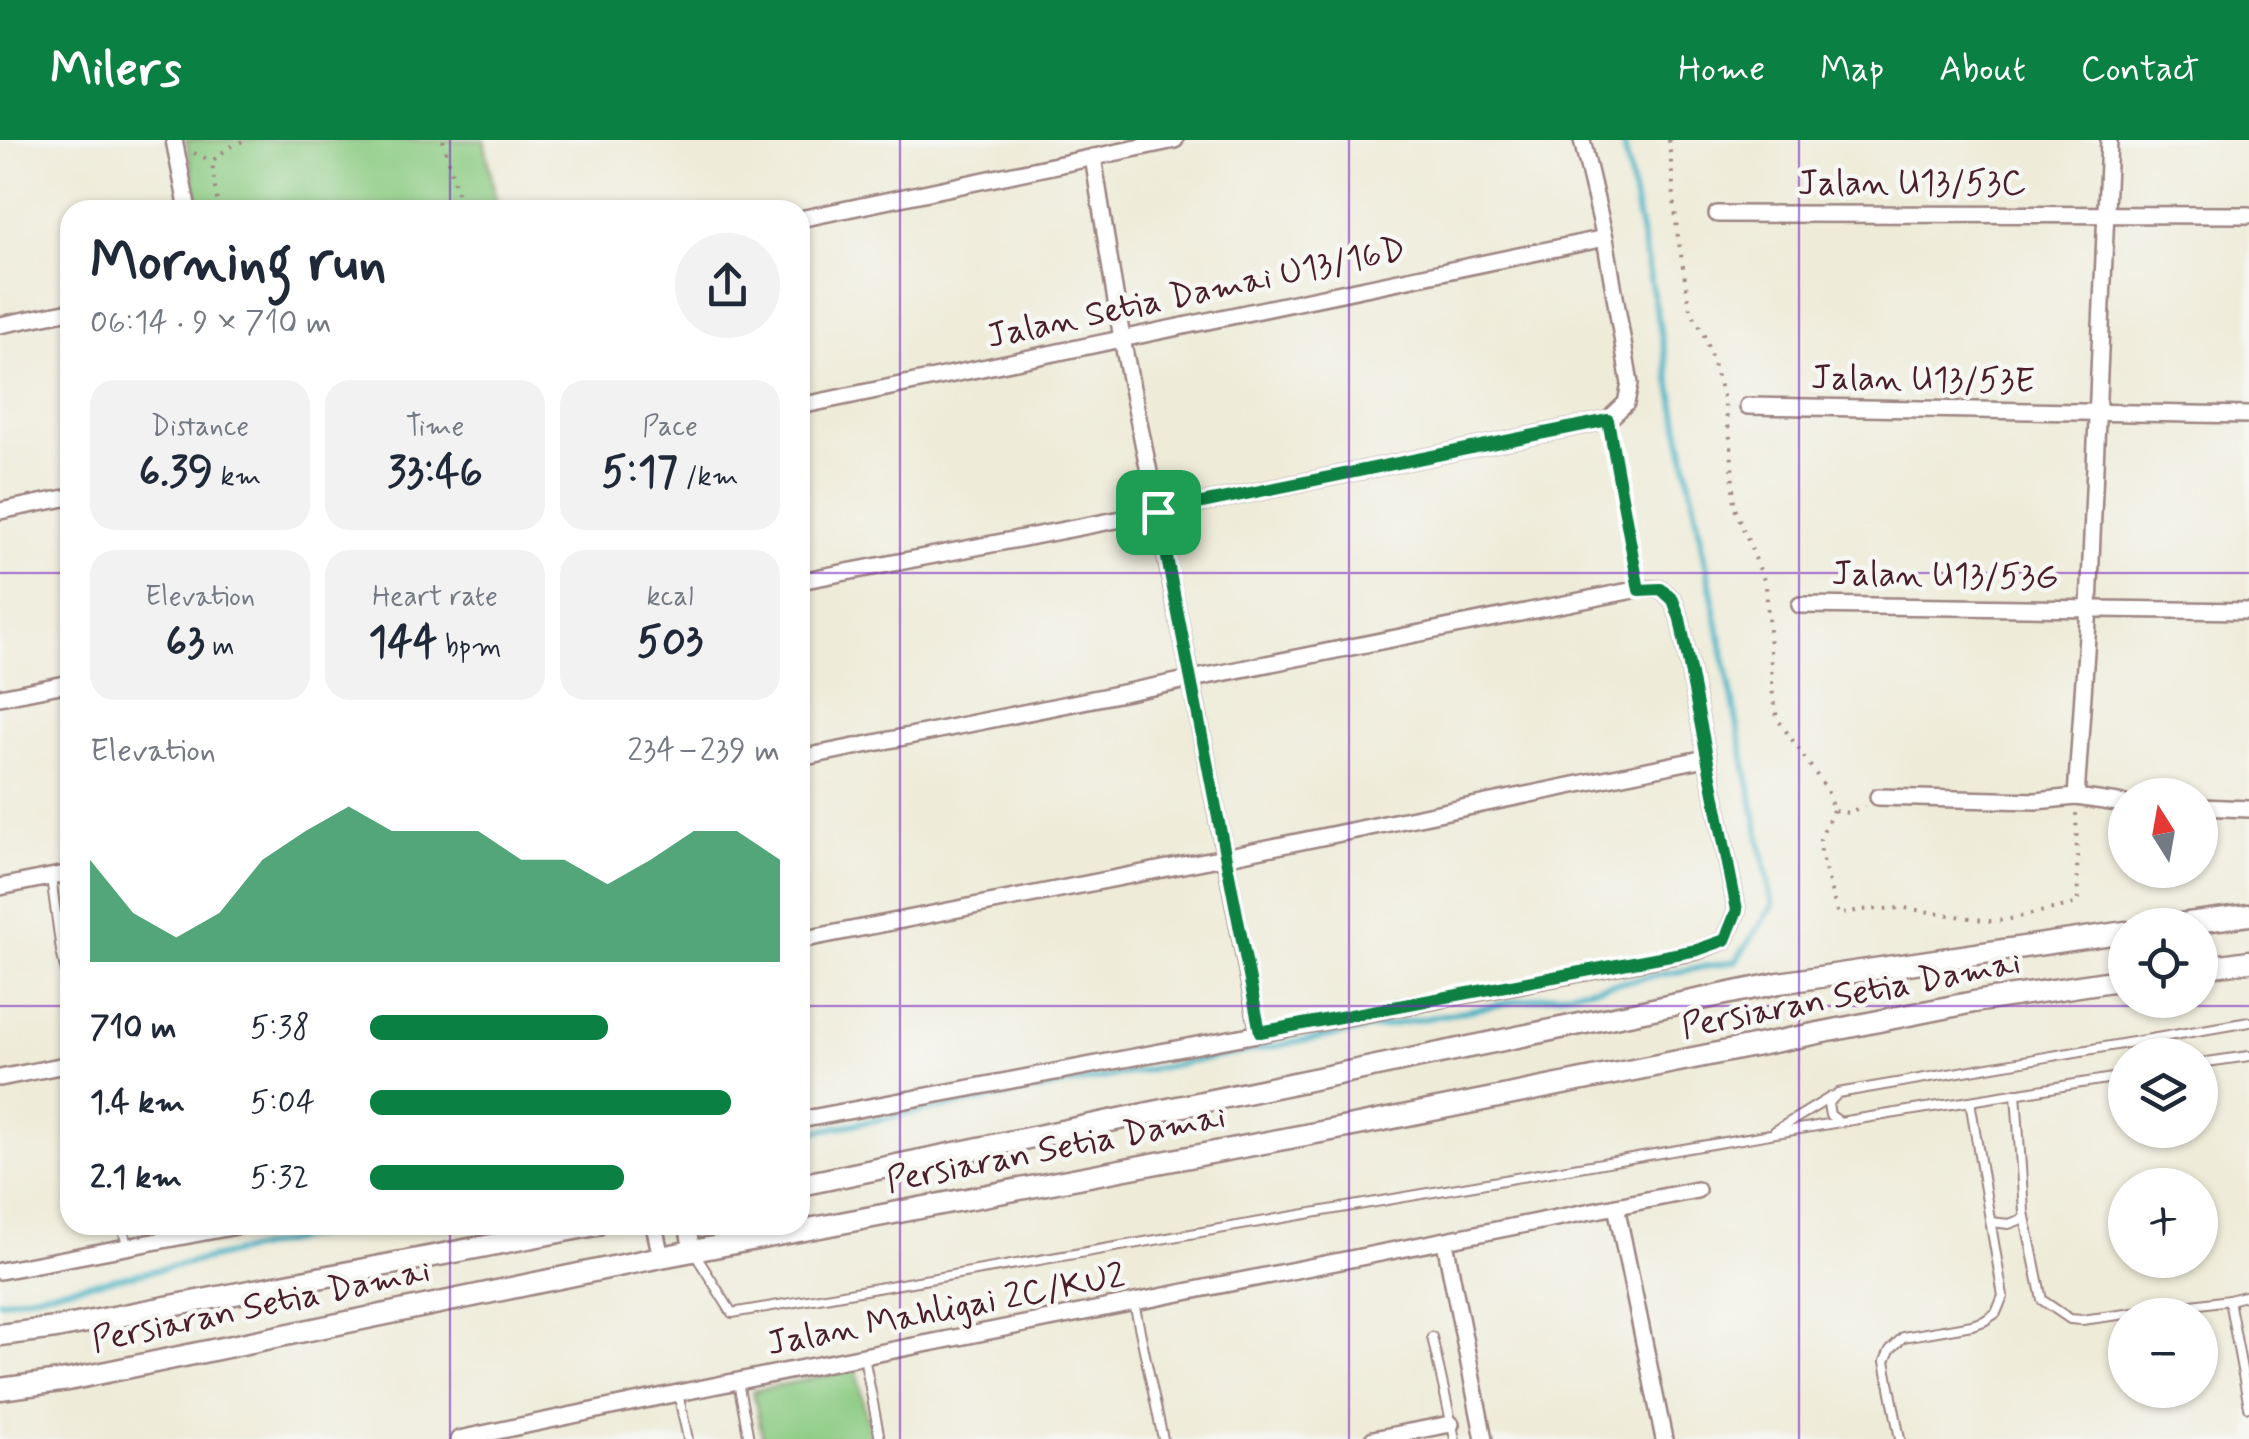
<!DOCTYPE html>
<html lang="en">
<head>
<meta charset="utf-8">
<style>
	body { margin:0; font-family:Mynerve,sans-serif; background:#f2f2f3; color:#1f2937; height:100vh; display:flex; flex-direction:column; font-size:38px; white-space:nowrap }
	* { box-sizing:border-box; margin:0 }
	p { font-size:32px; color:#747a83 }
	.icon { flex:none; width:55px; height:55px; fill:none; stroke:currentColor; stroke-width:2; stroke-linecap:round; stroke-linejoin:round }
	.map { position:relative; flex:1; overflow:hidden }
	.side { position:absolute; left:60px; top:60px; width:750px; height:1035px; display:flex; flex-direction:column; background:#fff; border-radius:30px; box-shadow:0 2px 8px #0004 }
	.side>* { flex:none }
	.needle { width:65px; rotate:349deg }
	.fabs { position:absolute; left:2108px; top:638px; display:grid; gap:20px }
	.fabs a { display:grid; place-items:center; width:110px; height:110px; border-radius:50%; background:#fff; box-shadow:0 2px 8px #0004; font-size:50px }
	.pin { position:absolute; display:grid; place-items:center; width:85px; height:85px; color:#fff; margin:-42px; border-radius:20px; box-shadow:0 5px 15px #0006 }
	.round { display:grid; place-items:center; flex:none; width:105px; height:105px; border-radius:52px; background:#f2f2f3 }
	.summary { display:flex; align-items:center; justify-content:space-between; height:170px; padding:0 30px }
	h1 { font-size:55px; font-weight:700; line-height:75px }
	.figures { display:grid; grid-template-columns:repeat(3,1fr); gap:15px; height:170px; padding:10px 30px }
	.figures div { display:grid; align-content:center; border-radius:25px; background:#f2f2f3; text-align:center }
	.figures b { font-size:42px; font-weight:700 }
	.figures small { font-size:28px; font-weight:400 }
	.figures p { font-size:28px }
	.chart { height:280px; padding:20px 30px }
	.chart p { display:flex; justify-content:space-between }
	.chart svg { width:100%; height:180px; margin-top:10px; fill:#0b8043; opacity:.7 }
	ul { padding:0 30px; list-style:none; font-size:32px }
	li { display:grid; grid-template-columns:160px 120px 1fr; align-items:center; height:75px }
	li i { height:25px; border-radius:12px; background:#0b8043 }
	header { display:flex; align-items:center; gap:60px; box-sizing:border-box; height:140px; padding:0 50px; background:#0b8043; color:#fff }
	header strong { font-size:48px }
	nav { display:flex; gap:55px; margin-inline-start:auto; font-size:35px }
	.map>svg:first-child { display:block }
	.green { fill:#8bcb82; stroke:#6a7556; stroke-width:2.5 }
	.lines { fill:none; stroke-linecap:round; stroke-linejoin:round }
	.stream { stroke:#44b1c2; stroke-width:6 }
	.service-casing { stroke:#9c8582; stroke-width:12 }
	.minor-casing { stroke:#9c8582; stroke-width:20 }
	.tertiary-casing { stroke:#9c8582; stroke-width:25 }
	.path { stroke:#9c8582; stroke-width:4; stroke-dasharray:2.5 8; stroke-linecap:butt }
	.service { stroke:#fff; stroke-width:8 }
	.minor { stroke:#fff; stroke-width:15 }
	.tertiary { stroke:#fff; stroke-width:20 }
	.route-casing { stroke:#fff; stroke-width:20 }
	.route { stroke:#0b8043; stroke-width:12 }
	.grid { fill:none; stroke:#7b2cbf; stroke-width:2.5; stroke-opacity:0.55 }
	.labels { text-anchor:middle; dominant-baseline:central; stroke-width:9; stroke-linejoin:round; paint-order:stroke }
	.street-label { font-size:35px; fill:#4a1f2b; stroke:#f6f6f2 }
</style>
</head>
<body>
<header>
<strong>Milers</strong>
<nav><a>Home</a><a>Map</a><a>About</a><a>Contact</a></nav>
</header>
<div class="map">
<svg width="2249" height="1299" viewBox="0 0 2249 1299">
	<rect width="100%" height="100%" fill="#f6f6f2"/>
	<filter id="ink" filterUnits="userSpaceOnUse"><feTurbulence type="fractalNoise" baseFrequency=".01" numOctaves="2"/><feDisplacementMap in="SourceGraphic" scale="20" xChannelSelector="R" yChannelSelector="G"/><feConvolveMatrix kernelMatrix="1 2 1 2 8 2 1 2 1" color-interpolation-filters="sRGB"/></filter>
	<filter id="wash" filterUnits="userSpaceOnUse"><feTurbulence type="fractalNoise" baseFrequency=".0048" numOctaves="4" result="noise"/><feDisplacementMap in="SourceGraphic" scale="40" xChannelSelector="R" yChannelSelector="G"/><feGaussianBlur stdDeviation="2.25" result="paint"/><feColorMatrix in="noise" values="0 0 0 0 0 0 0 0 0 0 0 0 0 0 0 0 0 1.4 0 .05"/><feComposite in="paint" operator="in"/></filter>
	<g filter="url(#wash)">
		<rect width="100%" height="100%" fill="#eeebd8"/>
		<!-- green -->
		<g class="green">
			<path d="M186 0H484L498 70H200Z"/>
			<path d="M856 1229 871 1299H763L753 1251Z"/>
		</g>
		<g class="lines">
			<!-- stream -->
			<g class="stream">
				<path d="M800 994 1736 821 1773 766 1623 0"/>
				<path d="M0 1161 152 1131 361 1085"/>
			</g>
		</g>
	</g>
	<g filter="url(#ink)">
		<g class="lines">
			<defs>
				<g id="service">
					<path d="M1608 280 1639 448"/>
					<path d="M51 737 61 811 70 849"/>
					<path d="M2200 923 2249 916"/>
					<path d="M2125 936 1840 982 1830 975 1828 964 1838 953 2249 882"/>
					<path d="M2016 953 2024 1072 2042 1160 2070 1179 2082 1180 2229 1160 2249 1267"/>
					<path d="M1775 991 1831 957"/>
					<path d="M1991 1082 2009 1084 2025 1078"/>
					<path d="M122 1085 127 1105"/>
					<path d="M695 1114 732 1173 1840 982"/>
					<path d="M2229 1160 2249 1155"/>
					<path d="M1134 1163 1163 1299"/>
					<path d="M1432 1197 1455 1299"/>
					<path d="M864 1217 880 1299"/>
					<path d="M738 1242 749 1299"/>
					<path d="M678 1253 688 1299"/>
					<path d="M1900 1299 1885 1221 1890 1210 1903 1197 1972 1185 1984 1181 1996 1173 2003 1156 1970 961"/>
				</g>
				<g id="minor">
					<path d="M174 0 188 70"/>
					<path d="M1093 17 1122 199 1191 539 1259 892"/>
					<path d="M514 69V70"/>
					<path d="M1717 74 2249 75"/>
					<path d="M800 79 1175 0"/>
					<path d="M0 185 70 171"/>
					<path d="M800 266 1605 98"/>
					<path d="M1748 266 2249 275"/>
					<path d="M0 371 70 357"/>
					<path d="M800 441 1158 372 1608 280 1626 263 1630 244 1605 98 1582 0"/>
					<path d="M1800 465 2249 471"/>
					<path d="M0 557 70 543"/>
					<path d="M800 618 1639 449H1661L1673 460 1680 479 1737 770 1725 800 1697 811 800 980"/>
					<path d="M1878 657 2036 661 2076 657 2125 664"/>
					<path d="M2076 657 2089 467 2109 0"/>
					<path d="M2200 667 2249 669"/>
					<path d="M0 747 70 733"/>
					<path d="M800 800 1224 717 1706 618"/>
					<path d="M0 938 70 924"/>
					<path d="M1616 1066 1664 1299"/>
					<path d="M654 1085 661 1117"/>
					<path d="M687 1085 692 1110"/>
					<path d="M1445 1102 1484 1299"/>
					<path d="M0 1131 242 1085"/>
					<path d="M459 1299 678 1253 1697 1050"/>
					<path d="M1373 1299 1451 1284"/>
				</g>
				<g id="tertiary">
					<path d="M2173 785 2249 775"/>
					<path d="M2200 828 2249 821"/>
					<path d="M800 1045 1779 843 2125 792"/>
					<path d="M0 1195 56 1188 596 1085"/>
					<path d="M0 1249 68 1240 661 1117 1358 985 1974 862 2125 839"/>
				</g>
			</defs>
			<!-- service casing -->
			<use href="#service" class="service-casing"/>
			<!-- minor casing -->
			<use href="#minor" class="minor-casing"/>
			<!-- tertiary casing -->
			<use href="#tertiary" class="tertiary-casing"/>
			<!-- path -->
			<g class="path">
				<path d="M443 0 462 70"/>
				<path d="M1669 0 1677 91 1690 169 1703 192 1724 259 1731 304 1734 366 1766 445 1773 557 1777 578 1827 650 1833 670 1849 673 1864 665"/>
				<path d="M194 13 212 21"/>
				<path d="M221 70 216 57 212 21 228 8 245 0"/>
				<path d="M1833 670 1820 699 1821 714 1838 775 1860 770 1904 768 1990 781 2006 780 2078 763 2076 671"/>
			</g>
			<!-- service -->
			<use href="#service" class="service"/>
			<!-- minor -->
			<use href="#minor" class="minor"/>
			<!-- tertiary -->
			<use href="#tertiary" class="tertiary"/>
		</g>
	</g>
	<g class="lines" filter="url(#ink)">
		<defs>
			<path id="route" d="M1608 280 1639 450 1661 449 1673 460 1680 479 1737 770 1725 800 1697 810 1260 892 1158 372Z"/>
		</defs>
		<!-- route casing -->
		<use href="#route" class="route-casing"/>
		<!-- route -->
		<use href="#route" class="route"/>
	</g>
	<!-- grid -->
	<path class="grid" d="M450 0V70M900 0V1299M1349 0V1299M1799 0V1299M0 433H70M800 433H2249M0 866H70M800 866H2249M450 1085V1299"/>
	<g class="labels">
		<!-- street labels -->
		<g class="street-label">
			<text x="1912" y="44">Jalan U13/53C</text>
			<text transform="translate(1196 153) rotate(-12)">Jalan Setia Damai U13/16D</text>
			<text transform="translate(1923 240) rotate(1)">Jalan U13/53E</text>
			<text transform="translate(1945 436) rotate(1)">Jalan U13/53G</text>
			<text transform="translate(1851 855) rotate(-11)">Persiaran Setia Damai</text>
			<text transform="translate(1056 1009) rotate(-11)">Persiaran Setia Damai</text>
			<text transform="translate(261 1166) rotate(-12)">Persiaran Setia Damai</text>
			<text transform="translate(946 1170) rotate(-11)">Jalan Mahligai 2C/KU2</text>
		</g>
	</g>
</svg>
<div class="fabs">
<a><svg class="needle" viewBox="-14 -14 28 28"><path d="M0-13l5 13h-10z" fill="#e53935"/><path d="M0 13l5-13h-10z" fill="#747a83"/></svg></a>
<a><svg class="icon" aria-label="locate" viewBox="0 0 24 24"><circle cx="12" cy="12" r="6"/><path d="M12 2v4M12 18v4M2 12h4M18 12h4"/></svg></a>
<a><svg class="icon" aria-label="layers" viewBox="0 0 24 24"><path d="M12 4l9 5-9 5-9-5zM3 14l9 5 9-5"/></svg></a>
<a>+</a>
<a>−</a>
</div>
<div class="pin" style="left:1158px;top:372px;background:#1e9e55"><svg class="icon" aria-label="arrive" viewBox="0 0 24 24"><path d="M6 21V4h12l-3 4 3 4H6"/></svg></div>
<section class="side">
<div class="summary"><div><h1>Morning run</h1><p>06:14 · 9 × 710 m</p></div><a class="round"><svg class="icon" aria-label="share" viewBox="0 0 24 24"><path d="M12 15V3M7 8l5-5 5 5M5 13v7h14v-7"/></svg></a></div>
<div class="figures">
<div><p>Distance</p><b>6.39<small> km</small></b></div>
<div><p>Time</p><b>33:46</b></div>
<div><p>Pace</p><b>5:17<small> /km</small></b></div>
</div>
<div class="figures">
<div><p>Elevation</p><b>63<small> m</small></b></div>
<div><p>Heart rate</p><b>144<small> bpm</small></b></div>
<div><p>kcal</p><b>503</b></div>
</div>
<div class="chart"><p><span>Elevation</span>234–239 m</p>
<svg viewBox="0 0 160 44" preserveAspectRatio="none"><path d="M0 44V19L10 32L20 38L30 32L40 19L50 12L60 6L70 12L80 12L90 12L100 19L110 19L120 25L130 19L140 12L150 12L160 19V44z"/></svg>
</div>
<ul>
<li><b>710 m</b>5:38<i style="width:58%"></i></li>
<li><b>1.4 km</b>5:04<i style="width:88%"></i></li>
<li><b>2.1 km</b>5:32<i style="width:62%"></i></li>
</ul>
</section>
</div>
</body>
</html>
